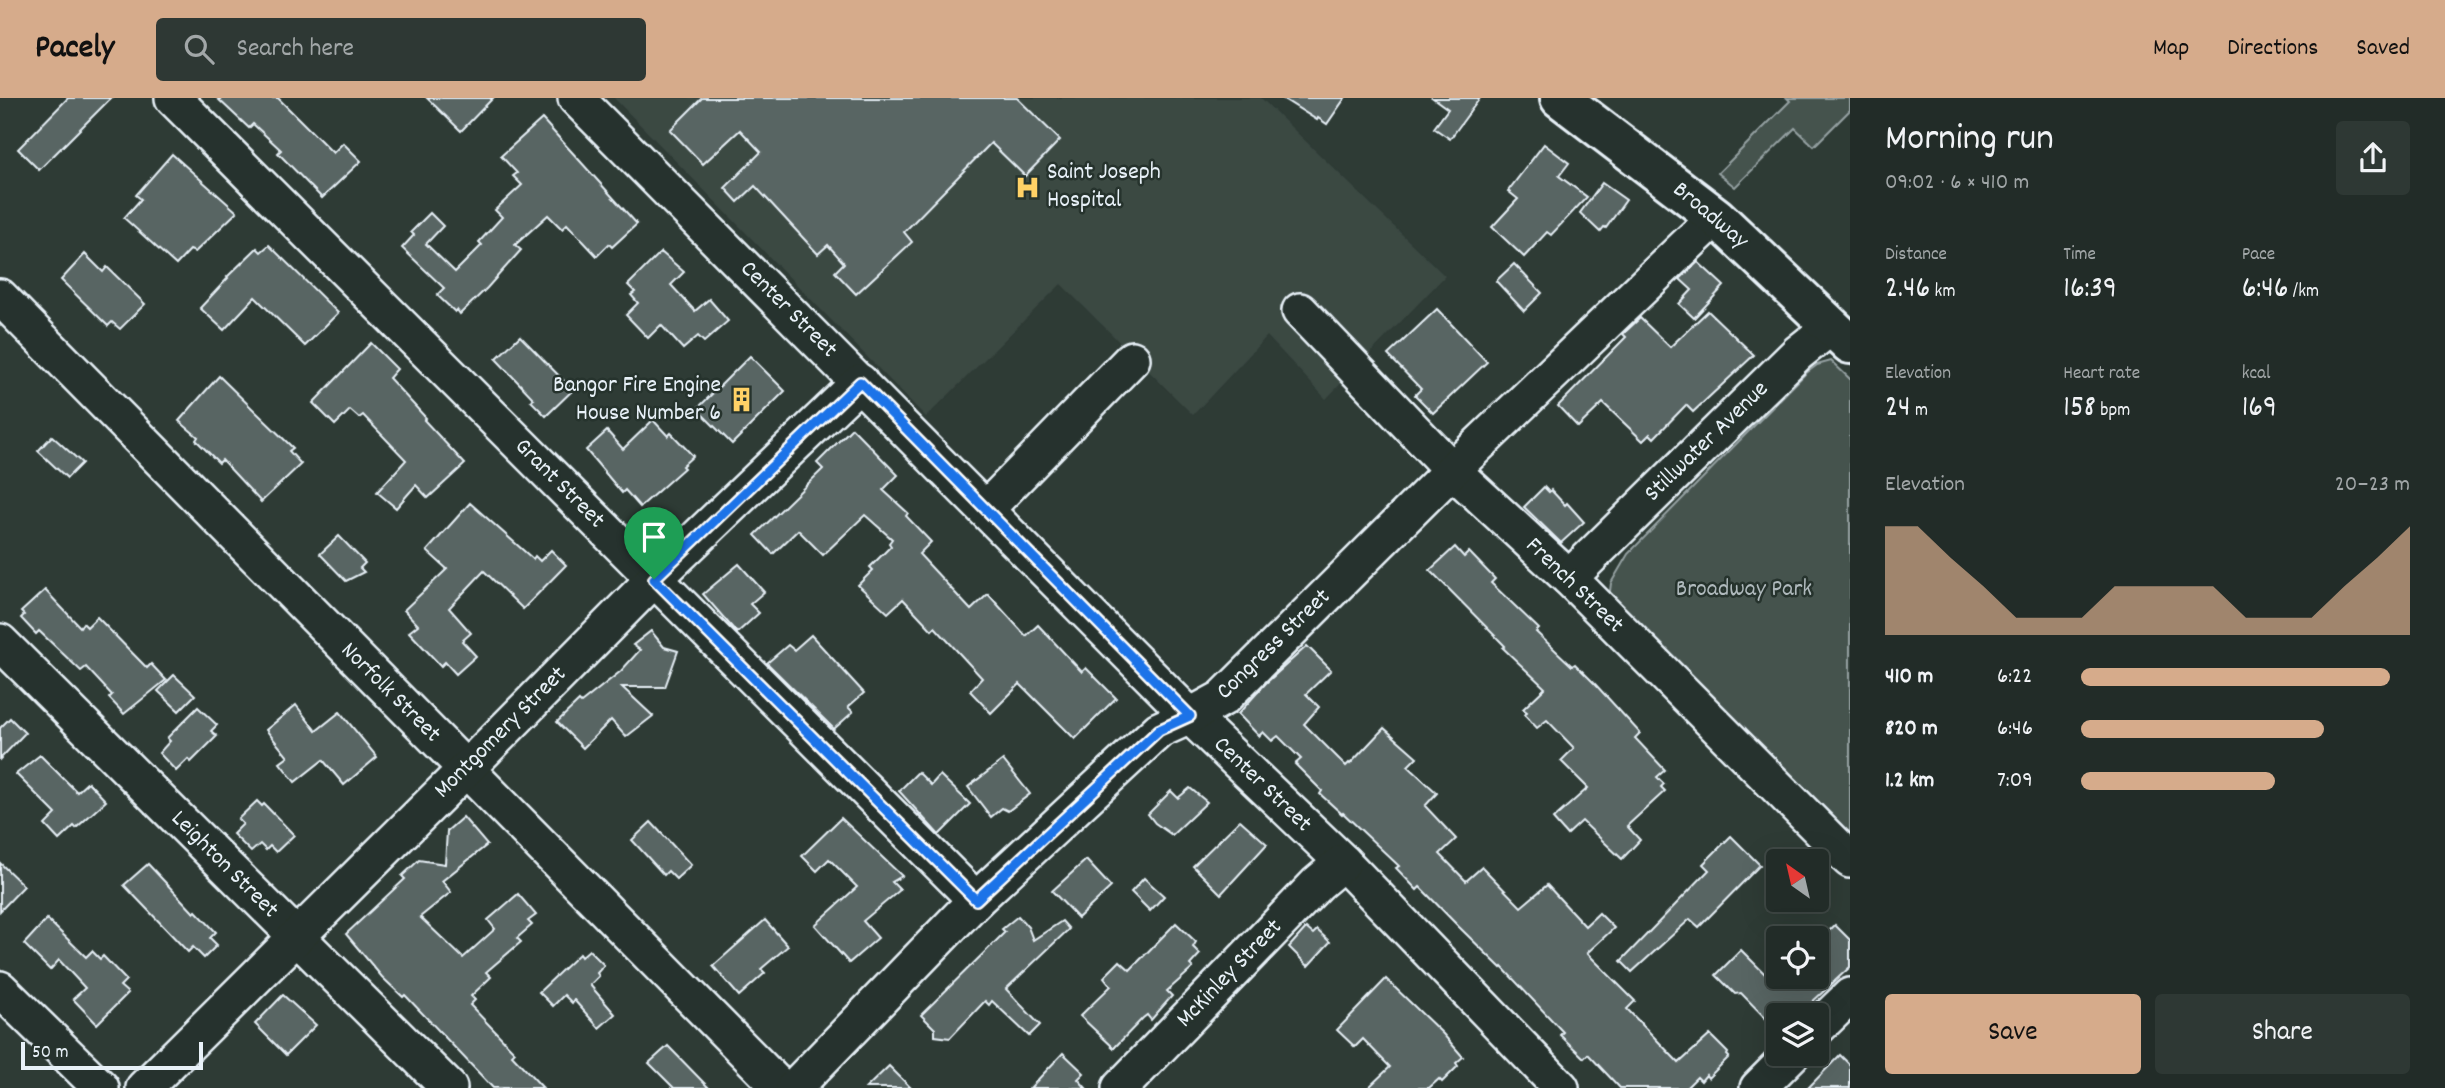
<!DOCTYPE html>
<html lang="en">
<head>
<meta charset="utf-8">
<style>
	body { margin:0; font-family:Dekko,sans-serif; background:#2e3834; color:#f1f3f6; height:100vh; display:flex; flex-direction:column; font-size:26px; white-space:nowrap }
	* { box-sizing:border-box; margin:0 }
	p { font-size:23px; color:#a2a7a8 }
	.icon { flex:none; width:38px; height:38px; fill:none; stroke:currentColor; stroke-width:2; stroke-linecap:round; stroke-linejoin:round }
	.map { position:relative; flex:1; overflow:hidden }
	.details { display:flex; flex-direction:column; background:#222c28; width:595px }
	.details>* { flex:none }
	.needle { width:46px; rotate:326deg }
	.buttons { position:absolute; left:1766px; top:751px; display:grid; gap:14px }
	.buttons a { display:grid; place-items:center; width:63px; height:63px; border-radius:7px; background:#222c28; box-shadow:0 7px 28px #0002,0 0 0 2px #3f4845; font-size:35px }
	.scale { position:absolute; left:21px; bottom:18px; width:182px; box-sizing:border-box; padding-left:7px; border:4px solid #e8f1f8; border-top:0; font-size:19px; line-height:24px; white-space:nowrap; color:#e8f1f8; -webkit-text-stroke:5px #26332d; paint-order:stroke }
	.pin { position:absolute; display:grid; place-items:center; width:60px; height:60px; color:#fff; margin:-72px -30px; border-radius:50% 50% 50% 0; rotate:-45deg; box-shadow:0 0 7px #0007 }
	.pin .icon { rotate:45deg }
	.round { display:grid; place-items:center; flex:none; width:74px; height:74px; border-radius:7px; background:#2e3834 }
	.head { display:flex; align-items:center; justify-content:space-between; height:119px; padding:0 35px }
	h1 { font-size:38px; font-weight:600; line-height:52px }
	.stats { display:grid; grid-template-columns:repeat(3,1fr); gap:10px; height:119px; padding:7px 35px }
	.stats div { display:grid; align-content:center }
	.stats b { font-size:30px; font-weight:600 }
	.stats small { font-size:19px; font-weight:400 }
	.stats p { font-size:19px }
	.chart { height:196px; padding:14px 35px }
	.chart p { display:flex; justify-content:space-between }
	.chart svg { width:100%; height:126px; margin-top:7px; fill:#d6ab8b; opacity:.7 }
	.action { display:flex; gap:14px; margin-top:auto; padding:14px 35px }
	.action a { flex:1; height:80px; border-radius:7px; background:#d6ab8b; color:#111; font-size:28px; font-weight:600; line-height:80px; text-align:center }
	.action a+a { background:#2e3834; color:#f1f3f6 }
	ul { padding:0 35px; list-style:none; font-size:23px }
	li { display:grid; grid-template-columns:112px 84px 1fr; align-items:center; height:52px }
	li i { height:18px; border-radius:9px; background:#d6ab8b }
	header { display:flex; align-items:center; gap:42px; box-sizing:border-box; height:98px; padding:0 35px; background:#d6ab8b; color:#111 }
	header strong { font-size:33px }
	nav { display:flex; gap:38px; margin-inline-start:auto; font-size:24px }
	.search { width:490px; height:63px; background:#2e3834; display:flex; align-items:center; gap:18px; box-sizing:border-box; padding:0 24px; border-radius:7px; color:#a2a7a8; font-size:26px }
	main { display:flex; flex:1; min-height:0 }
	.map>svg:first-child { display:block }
	.built { fill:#3b4843 }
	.green { fill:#45524e; stroke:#96a2a3; stroke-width:2 }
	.building { fill:#596563; stroke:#e8f1f8; stroke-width:2 }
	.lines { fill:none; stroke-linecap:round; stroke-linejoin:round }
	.minor-casing { stroke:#e8f1f8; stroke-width:40 }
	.major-casing { stroke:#e8f1f8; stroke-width:44 }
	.minor { stroke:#26332d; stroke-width:35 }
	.major { stroke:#26332d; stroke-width:38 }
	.route-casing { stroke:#fff; stroke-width:14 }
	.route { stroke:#1a73e8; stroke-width:9 }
	.labels { text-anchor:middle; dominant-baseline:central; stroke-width:5; stroke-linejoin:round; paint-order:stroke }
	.poi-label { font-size:24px; fill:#e8f1f8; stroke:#26332d; text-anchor:start }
	.street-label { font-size:24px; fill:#e8f1f8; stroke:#26332d }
	.park-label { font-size:24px; fill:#afb9bc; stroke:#26332d }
</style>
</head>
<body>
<header>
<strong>Pacely</strong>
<div class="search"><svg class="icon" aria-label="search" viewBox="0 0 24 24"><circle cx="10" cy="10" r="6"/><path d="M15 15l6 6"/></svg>Search here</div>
<nav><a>Map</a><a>Directions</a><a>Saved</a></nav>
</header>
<main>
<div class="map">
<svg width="1850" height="990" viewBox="0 0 1850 990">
	<rect width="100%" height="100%" fill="#2e3b35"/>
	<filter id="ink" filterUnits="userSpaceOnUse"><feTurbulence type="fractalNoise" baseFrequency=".0143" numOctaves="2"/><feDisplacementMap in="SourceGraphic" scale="14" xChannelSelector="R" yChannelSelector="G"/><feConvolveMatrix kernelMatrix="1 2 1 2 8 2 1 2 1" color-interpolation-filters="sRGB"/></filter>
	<g filter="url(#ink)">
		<!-- built -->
		<path class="built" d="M614 0H1261L1445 178 1326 301 1267 238 1193 317 1061 186 926 319Z"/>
		<!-- green -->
		<g class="green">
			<path d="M1787 0H1850V12L1814 48 1795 30 1735 89 1718 75 1790 3Z"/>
			<path d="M1831 263 1850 281V744L1609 501 1611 485 1628 456 1805 276 1817 267Z"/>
		</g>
		<!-- building -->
		<g class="building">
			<path d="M68 0H111L39 72 18 51Z"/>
			<path d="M217 0H278L333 55 343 45 361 63 322 100 278 55 281 52 253 26 249 30Z"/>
			<path d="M427 0H493L461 33Z"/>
			<path d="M702 0H1017L1060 42 1025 78 991 45 904 134 912 144 856 196 835 174 844 165 828 147 818 156 755 88 738 104 725 90 761 54 740 32 703 66 670 32Z"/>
			<path d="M1282 0H1345L1327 26 1318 20 1317 22Z"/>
			<path d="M1433 0H1480L1450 41 1434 30 1448 11Z"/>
			<path d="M542 21 637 126 612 149 609 146 597 158 567 126 562 131 548 117 515 147 521 152 487 190 460 216 457 212 455 214 437 197 444 190 402 150 414 137 411 134 430 115 443 128 426 146 455 174 482 147 479 144 502 119 495 112 522 87 513 78 517 75 501 58Z"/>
			<path d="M1544 46 1569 65 1559 78 1587 99 1551 137 1547 134 1524 159 1492 129 1518 101 1508 93Z"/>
			<path d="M172 56 237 114 195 154 190 152 176 167 124 120 141 101 136 97Z"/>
			<path d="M1602 85 1626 102 1606 130 1604 129 1600 134 1580 115Z"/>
			<path d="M269 147 338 215 305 248 255 199 224 232 200 210 228 180 227 179 257 150 261 154Z"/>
			<path d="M661 154 684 174 671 187 695 213 709 201 728 223 704 244 698 238 683 251 661 227 648 240 626 217 638 205 631 197 635 194 628 187Z"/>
			<path d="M85 156 103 174 107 169 145 206 120 231 112 224 108 228 61 182Z"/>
			<path d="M1698 164 1724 188 1694 220 1679 206 1692 192 1680 181Z"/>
			<path d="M1514 166 1542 195 1524 213 1496 183Z"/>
			<path d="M1437 211 1487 264 1433 315 1415 297 1421 291 1388 257Z"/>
			<path d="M1708 213 1754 257 1693 314 1686 307 1654 340 1650 336 1643 343 1603 305 1578 329 1558 308 1626 239 1623 236 1640 220 1670 249Z"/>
			<path d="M520 238 573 292 546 318 531 303 534 301 496 261Z"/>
			<path d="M371 245 397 271 389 280 426 320 424 322 465 366 428 400 416 387 396 410 377 394 406 362 363 317 359 320 350 312 335 327 313 305Z"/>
			<path d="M750 258 785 293 732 346 697 311Z"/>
			<path d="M219 278 293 350 289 353 301 366 261 404 222 362 219 365 196 342 198 339 179 323Z"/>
			<path d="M653 322 668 338 671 335 693 358 682 368 684 370 640 409 625 392 622 395 586 352 607 333 623 351Z"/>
			<path d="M852 330 898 377 883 392 908 415 906 418 931 444 919 456 971 512 988 496 1026 538 1038 527 1082 574 1086 570 1116 600 1075 641 1020 586 991 615 970 593 982 580 935 529 932 532 903 501 888 515 858 487 873 472 870 469 891 448 889 445 892 441 865 417 823 457 798 432 773 456 755 437 823 371 817 365Z"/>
			<path d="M52 338 82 365 67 380 38 353Z"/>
			<path d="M1544 389 1549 394 1551 392 1565 407 1567 405 1584 424 1561 445 1524 409Z"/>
			<path d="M470 405 533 461 535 458 540 463 551 452 566 467 523 511 484 473 449 510 471 535 462 543 476 558 456 576 445 564 441 568 409 534 418 527 404 512 447 471 427 453Z"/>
			<path d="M339 438 365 465 360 470 364 474 346 483 320 456Z"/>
			<path d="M1455 449 1464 459 1469 454 1495 481 1491 485 1539 531 1536 534 1572 568 1575 566 1595 586 1640 635 1635 640 1665 672 1657 679 1664 686 1661 689 1665 693 1627 728 1640 742 1622 761 1582 723 1567 737 1553 721 1588 690 1561 663 1574 650 1547 622 1537 630 1525 617 1527 614 1523 611 1545 590 1503 550 1505 548 1430 472Z"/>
			<path d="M739 466 764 494 750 506 759 515 737 535 703 496Z"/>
			<path d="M45 492 80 529 83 525 87 529 97 519 147 570 151 566 166 582 124 616 109 600 112 597 86 569 81 573 39 533 36 536 21 520 24 517 21 514Z"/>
			<path d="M651 533 664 549 678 553 665 589H622L653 618 626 639 611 622 583 650 557 624 579 603 581 605 621 573 640 552 633 547Z"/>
			<path d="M811 537 864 595 848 609 853 614 834 631 767 565 788 547 794 552Z"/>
			<path d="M1307 548 1331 572 1306 596 1319 609 1304 626 1346 668 1349 665 1350 666 1384 630 1417 659 1408 668 1437 695 1425 708 1456 741 1440 756 1466 783 1482 769 1521 809 1547 787 1585 828 1599 815 1614 830 1587 855 1635 903 1627 911 1679 965 1710 937 1728 955 1727 957 1729 959 1708 980 1706 977 1701 983 1697 979 1686 990H1620L1588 956 1584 960 1560 937 1563 934 1502 869 1501 870 1459 829 1420 789 1417 792 1396 770 1399 768 1343 715 1342 716 1320 696 1322 693 1295 666 1301 661 1278 638 1272 643 1263 634 1259 638 1238 616 1266 585Z"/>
			<path d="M174 577 195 597 179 613 158 593Z"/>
			<path d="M296 607 316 633 340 614 377 659 344 687 323 662 295 684 280 665 288 659 266 632Z"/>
			<path d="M198 609 217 627 211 633 217 638 191 664 188 661 176 673 159 655 170 643 167 640Z"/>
			<path d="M10 620 25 635 0 661V630Z"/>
			<path d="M40 657 77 694 88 684 106 703 76 730 74 728 59 742 45 727 56 716 16 676Z"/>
			<path d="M1003 662 1030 696 1008 713 1002 710 991 719 968 689Z"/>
			<path d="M918 674 931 687 940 677 970 706 939 737 899 693Z"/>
			<path d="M1190 690 1207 704 1172 737 1155 725 1148 716 1171 693 1178 700Z"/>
			<path d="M257 703 262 708 264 706 294 737 276 754 270 748 266 752 260 746 251 754 233 736 243 726 238 721Z"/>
			<path d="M463 719 487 747 442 783 451 794 420 819 463 860 495 831 488 822 518 796 536 817 528 823 532 827 517 840 521 844 486 874 491 879 471 898 475 902 470 907 515 954 512 957 543 990H493L405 897 403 899 382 879 346 836 405 781 402 778 419 762 445 766 447 733Z"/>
			<path d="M841 720 902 778 892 784 900 792 863 823 878 840 849 865 815 827 857 789 829 761 817 773 802 758Z"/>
			<path d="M1240 722 1267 746 1221 796 1193 768Z"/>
			<path d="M651 724 691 767 676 781 668 773 664 777 632 742Z"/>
			<path d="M1731 738 1760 767 1699 829 1690 821 1632 874 1621 863 1709 772 1703 766Z"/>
			<path d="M1086 762 1111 789 1078 820 1052 793Z"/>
			<path d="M0 765 24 788 0 813Z"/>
			<path d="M148 766 194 815 196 813 216 834 210 840 217 847 204 860 193 849 188 854 124 787Z"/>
			<path d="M1144 780 1164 798 1150 813 1131 794Z"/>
			<path d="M1018 818 1028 829 1033 842 1062 823 1069 831 1006 891 1040 927 1029 938 992 903 989 907 985 903 950 940 935 938V931L921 917 997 842 1005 834 1002 831Z"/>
			<path d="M47 821 86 859 92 853 100 861 103 858 126 882 120 888 128 895 97 926 73 901 85 890 59 862 50 872 24 846Z"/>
			<path d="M765 822 788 848 761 871 765 875 739 898 713 868Z"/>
			<path d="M1176 825 1196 844 1193 849 1200 856 1190 867 1193 870 1167 893 1172 898 1151 922 1147 917 1143 920 1114 950 1080 918 1111 888 1104 879 1120 863 1130 872Z"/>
			<path d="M1835 827 1850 842V869L1798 917H1778V933L1741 895 1735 896 1716 877 1741 852 1771 882 1774 878H1816V846Z"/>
			<path d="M1306 830 1313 836 1317 832 1330 844 1308 868 1289 849Z"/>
			<path d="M589 852 604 867 597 875 599 878 590 887 615 916 599 930 574 902 572 905 564 897 553 908 539 894 579 856 581 859Z"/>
			<path d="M1386 881 1443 936 1463 959 1456 965 1458 968 1442 984 1439 981 1429 990H1368L1390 969 1363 941 1355 949 1337 932Z"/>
			<path d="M283 897 316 927 286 957 255 926Z"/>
			<path d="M668 948 709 990H674L649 965Z"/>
			<path d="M1063 955 1084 975 1078 981 1086 990H1030Z"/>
			<path d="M1840 957 1850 967V990H1808Z"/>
			<path d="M889 968 911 990H866Z"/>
		</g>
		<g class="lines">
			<defs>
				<g id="minor">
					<path d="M173 0 976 802"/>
					<path d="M576 0 1190 618 1343 764 1561 990"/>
					<path d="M0 199 781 990"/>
					<path d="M1300 213 1452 372 1569 480 1850 762"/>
					<path d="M986 411 1132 261"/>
					<path d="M1569 480 1798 255 1832 228"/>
					<path d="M0 544 449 990"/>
					<path d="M0 891 101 990"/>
					<path d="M1816 931 1850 898"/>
					<path d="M144 990 465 672 654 481 860 284"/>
					<path d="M794 990 976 802 1159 632 1190 618 1223 600 1452 372 1716 119"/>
					<path d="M1120 990 1318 785 1343 764"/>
					<path d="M1758 990 1792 956"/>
				</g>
				<path id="major" d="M1560 0 1716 119 1850 246"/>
			</defs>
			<!-- minor casing -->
			<use href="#minor" class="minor-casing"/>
			<!-- major casing -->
			<use href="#major" class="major-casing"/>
			<!-- minor -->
			<use href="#minor" class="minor"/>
			<!-- major -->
			<use href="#major" class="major"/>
		</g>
	</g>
	<g class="lines" filter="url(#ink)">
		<defs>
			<path id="route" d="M860 284 1190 618 1159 632 976 802 654 481Z"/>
		</defs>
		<!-- route casing -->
		<use href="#route" class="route-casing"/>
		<!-- route -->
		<use href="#route" class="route"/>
	</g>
	<!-- icons -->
	<defs>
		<symbol id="hospital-bare" viewBox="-9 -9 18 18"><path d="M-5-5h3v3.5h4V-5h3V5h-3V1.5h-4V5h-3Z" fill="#ffd166" stroke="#26332d" stroke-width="2.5" paint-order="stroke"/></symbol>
		<symbol id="building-bare" viewBox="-9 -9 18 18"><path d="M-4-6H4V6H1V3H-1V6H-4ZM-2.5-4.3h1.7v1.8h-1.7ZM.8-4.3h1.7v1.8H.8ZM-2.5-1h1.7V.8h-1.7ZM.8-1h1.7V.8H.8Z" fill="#ffd166" stroke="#26332d" stroke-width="2.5" paint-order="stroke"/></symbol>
	</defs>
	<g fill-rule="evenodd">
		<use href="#hospital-bare" x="1010" y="72" width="35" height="35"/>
		<use href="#building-bare" x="724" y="284" width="35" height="35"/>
	</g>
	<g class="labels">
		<!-- poi labels -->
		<g class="poi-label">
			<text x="1047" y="75">Saint Joseph<tspan x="1047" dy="28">Hospital</tspan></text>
			<text x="721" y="288" text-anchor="end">Bangor Fire Engine<tspan x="721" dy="28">House Number 6</tspan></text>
		</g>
		<!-- street labels -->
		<g class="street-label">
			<text transform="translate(1710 118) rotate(40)">Broadway</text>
			<text transform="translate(788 212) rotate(45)">Center Street</text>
			<text transform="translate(1707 344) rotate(-44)">Stillwater Avenue</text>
			<text transform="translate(559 386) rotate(45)">Grant Street</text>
			<text transform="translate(1574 488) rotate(44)">French Street</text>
			<text transform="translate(1274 547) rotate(-44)">Congress Street</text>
			<text transform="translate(390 595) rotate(45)">Norfolk Street</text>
			<text transform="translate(501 635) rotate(-45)">Montgomery Street</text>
			<text transform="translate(1262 687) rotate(44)">Center Street</text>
			<text transform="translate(224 767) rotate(45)">Leighton Street</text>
			<text transform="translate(1230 876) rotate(-46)">McKinley Street</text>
		</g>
		<!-- park labels -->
		<g class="park-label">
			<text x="1744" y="492">Broadway Park</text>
		</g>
	</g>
</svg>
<div class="buttons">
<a><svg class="needle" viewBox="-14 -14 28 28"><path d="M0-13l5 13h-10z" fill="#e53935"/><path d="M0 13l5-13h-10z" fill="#a2a7a8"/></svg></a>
<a><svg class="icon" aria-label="locate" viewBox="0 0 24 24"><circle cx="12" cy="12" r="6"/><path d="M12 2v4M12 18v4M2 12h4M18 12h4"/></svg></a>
<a><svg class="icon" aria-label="layers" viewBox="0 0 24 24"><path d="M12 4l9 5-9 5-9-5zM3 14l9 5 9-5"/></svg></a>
</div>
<div class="scale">50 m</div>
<div class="pin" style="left:654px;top:481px;background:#1e9e55"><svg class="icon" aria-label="arrive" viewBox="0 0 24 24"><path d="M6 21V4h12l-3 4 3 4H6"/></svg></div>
</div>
<section class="details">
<div class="head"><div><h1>Morning run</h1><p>09:02 · 6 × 410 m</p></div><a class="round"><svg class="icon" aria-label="share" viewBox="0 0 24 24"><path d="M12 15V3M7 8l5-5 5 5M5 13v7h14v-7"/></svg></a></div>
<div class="stats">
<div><p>Distance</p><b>2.46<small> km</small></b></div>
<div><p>Time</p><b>16:39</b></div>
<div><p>Pace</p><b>6:46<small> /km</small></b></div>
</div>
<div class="stats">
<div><p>Elevation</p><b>24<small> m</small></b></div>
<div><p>Heart rate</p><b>158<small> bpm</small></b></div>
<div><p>kcal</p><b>169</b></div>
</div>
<div class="chart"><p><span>Elevation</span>20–23 m</p>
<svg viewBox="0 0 160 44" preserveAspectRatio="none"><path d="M0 44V6L10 6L20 17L30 27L40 38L50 38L60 38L70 27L80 27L90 27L100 27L110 38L120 38L130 38L140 27L150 17L160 6V44z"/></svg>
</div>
<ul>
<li><b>410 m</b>6:22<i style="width:94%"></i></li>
<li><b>820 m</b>6:46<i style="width:74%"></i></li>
<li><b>1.2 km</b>7:09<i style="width:59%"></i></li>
</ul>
<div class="action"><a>Save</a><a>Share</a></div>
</section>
</main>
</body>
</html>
